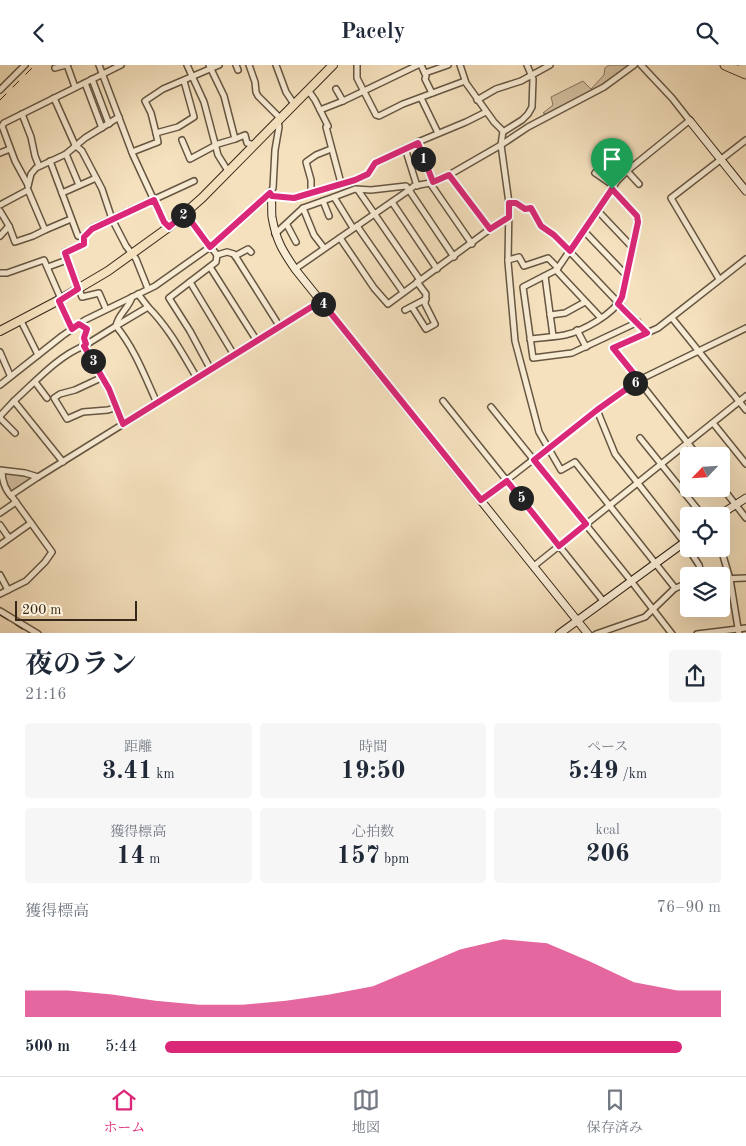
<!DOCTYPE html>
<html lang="ja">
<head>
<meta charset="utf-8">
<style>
	body { margin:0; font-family:"Old Standard TT","Noto Serif JP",serif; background:#f6f6f7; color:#1f2937; height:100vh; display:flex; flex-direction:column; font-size:19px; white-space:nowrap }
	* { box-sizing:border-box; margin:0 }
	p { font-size:16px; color:#747a83 }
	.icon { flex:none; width:28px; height:28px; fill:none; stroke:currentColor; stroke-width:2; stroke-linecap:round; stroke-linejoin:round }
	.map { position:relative; height:568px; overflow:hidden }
	.side { display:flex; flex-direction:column; background:#fff; flex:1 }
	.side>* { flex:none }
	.needle { width:32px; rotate:245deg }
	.buttons { position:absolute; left:680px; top:382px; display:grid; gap:10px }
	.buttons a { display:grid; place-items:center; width:50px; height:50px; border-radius:5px; background:#fff; box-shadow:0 5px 20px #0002; font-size:25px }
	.scale { position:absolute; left:15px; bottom:12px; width:122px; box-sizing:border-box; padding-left:5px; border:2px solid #372718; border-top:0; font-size:14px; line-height:18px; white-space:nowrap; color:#372718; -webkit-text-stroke:4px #f8ecd5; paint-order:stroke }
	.pin { position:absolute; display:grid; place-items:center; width:42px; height:42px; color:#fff; margin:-51px -21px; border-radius:50% 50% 50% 0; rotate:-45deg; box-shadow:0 0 5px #0007 }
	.pin .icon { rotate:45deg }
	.km { position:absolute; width:25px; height:25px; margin:-12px; border-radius:50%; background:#222; color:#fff; font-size:14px; line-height:25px; text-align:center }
	.round { display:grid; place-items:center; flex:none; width:52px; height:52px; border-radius:5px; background:#f6f6f7 }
	.overview { display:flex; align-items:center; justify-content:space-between; height:85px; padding:0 25px }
	h1 { font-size:28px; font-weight:700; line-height:38px }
	.stats { display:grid; grid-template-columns:repeat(3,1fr); gap:8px; height:85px; padding:5px 25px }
	.stats div { display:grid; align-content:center; border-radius:5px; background:#f6f6f7; text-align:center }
	.stats b { font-size:25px; font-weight:700 }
	.stats small { font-size:14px; font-weight:400 }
	.stats p { font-size:14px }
	.chart { height:140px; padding:10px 25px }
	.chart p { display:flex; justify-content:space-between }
	.chart svg { width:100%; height:90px; margin-top:5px; fill:#db2777; opacity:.7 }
	ul { padding:0 25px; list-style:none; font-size:16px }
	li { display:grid; grid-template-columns:80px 60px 1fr; align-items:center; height:38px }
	li i { height:12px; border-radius:6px; background:#db2777 }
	header { display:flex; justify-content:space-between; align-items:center; height:65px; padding:0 25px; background:#fff; font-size:22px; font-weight:700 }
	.menu { display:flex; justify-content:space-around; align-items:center; height:70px; border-top:1px solid #e0e1e3; background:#fff; font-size:14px; color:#747a83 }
	.menu a { display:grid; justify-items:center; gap:2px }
	.menu .active { color:#db2777 }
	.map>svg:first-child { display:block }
	.green { fill:#d5c1a2; stroke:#86745d }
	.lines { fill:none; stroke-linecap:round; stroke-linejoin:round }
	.street-casing { stroke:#665642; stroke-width:8 }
	.secondary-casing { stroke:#372718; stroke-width:9 }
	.primary-casing { stroke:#372718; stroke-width:10 }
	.highway-casing { stroke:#372718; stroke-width:11 }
	.street { stroke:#f8ecd5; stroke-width:5 }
	.secondary { stroke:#f8ecd5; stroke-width:7 }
	.primary { stroke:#f5e1be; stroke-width:8 }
	.highway { stroke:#f5e1be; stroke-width:9 }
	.rail { stroke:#372718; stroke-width:1; stroke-dasharray:9 9; stroke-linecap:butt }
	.route-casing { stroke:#fff; stroke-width:10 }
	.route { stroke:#db2777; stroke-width:6 }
</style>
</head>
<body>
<header><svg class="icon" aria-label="back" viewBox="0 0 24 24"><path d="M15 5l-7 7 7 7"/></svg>Pacely<svg class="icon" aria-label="search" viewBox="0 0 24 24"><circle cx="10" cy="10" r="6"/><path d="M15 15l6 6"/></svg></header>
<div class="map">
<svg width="746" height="569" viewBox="0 0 746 569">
	<rect width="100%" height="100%" fill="#f5e1be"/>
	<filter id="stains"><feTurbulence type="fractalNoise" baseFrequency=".004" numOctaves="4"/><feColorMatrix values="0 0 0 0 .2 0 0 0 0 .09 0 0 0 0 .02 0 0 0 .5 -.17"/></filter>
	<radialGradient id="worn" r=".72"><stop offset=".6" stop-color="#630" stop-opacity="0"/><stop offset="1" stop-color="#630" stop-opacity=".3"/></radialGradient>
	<!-- green -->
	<g class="green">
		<path d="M609 0H631L604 20 549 50 543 48 553 40 551 32 583 16 591 24 604 10 605 3Z"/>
		<path d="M5 408 25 410 33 413 12 428 5 421Z"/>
	</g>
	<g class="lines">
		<defs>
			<g id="street">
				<path d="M67 0 75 22"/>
				<path d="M99 0 133 90 164 157 169 162"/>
				<path d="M187 0 204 37 218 90 228 106"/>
				<path d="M236 0 238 5"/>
				<path d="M249 0 255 17 256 27 258 31 280 53"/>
				<path d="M276 0 286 27 294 39"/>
				<path d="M357 0V13L376 50 379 51 403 39 465 16"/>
				<path d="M421 0 426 11 425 14 432 28"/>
				<path d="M460 0 466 18 494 57 503 66 501 80 509 138 508 197 515 276 539 367 561 405 575 397 675 523"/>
				<path d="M641 0 672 33 690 56"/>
				<path d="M55 3 66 0"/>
				<path d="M425 8 448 0"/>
				<path d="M92 14 109 59"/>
				<path d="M85 18 102 63"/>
				<path d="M336 24 343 36"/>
				<path d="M0 25 25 0"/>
				<path d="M308 25 315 35 328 61 326 62 341 118"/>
				<path d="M54 33 75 80 82 86 102 124 112 154 126 181 136 194 148 224"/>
				<path d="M421 33 438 68"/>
				<path d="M477 35 496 24 521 16 550 0"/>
				<path d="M320 45 343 36 418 0"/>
				<path d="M22 49 31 72 35 91 39 101"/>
				<path d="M503 67 522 55 528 49 532 42 533 14 527 0"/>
				<path d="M156 68 151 48 145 36 163 24 219 0"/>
				<path d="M235 74 245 70 247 78 254 80"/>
				<path d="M182 75 190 94 218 79 235 74 224 31 209 0"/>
				<path d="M418 78 433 117"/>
				<path d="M405 83 417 121"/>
				<path d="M132 87 158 77 156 68 178 62 194 52 184 16"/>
				<path d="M0 88 10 84"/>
				<path d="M66 89 79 120"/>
				<path d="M50 96 78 171 84 172"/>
				<path d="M605 99 622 110"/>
				<path d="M627 106 639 119"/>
				<path d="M595 108 614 121"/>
				<path d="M430 118 472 179"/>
				<path d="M28 120 15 96 2 61 4 58 121 0"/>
				<path d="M28 121 31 109 36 103 66 89 85 73 119 52"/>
				<path d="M358 125 420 215"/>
				<path d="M311 127V115L306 97 316 90 331 84"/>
				<path d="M62 128 96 113"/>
				<path d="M272 131 294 133 355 115 368 109 375 98 418 77 466 57 486 47"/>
				<path d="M323 136 329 151"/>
				<path d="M392 137 437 204"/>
				<path d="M509 138 516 137 525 143H531L541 161 554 170 647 268"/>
				<path d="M0 140 28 125 45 165 33 171 15 177 9 161 0 146"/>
				<path d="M303 143 314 170 324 183"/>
				<path d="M597 145 632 182"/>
				<path d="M185 148 217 190"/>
				<path d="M287 160 296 177"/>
				<path d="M357 161 403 227"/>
				<path d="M353 163 334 132 355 124 371 125 406 121 409 125 414 121 430 118 449 110 501 80 528 62 604 22 634 0"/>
				<path d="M490 164 509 152"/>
				<path d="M45 165 71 154"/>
				<path d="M584 166 626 210"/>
				<path d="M275 169 303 143 334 132"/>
				<path d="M0 171 9 161"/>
				<path d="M340 173 374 223 388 239 490 164 449 110"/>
				<path d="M217 190 227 187 234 189 280 262"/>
				<path d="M235 191 248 184 251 187"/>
				<path d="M508 195 519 192 524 201 548 193 558 203"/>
				<path d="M48 202 67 195"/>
				<path d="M210 202 257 276"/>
				<path d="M295 204 409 125 454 192"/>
				<path d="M556 205 601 253"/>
				<path d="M0 208H7L44 195 61 234"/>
				<path d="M545 211 553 271"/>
				<path d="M719 214 671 133 746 75"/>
				<path d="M190 217 234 290"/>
				<path d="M138 229 148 242 116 261C135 284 145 312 157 338"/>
				<path d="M59 235 72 264"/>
				<path d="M148 242C169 263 182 288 197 313"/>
				<path d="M412 242 426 264 435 259 425 239 426 229 417 217"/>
				<path d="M106 244 99 228 82 232 65 187 84 179V172L92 163 194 116"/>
				<path d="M405 245 426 234"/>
				<path d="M550 250 565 248 585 237"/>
				<path d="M672 253 746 345"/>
				<path d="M21 256 38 290"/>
				<path d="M638 257 572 288 533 293 523 222 556 205 560 200 617 116 627 106 690 55"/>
				<path d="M79 259 87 265 84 273 86 279"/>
				<path d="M577 265 586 282"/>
				<path d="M530 274C541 273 553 272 565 270 583 266 614 249 622 232L638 155 637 151 612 124"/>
				<path d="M0 287 10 310"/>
				<path d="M211 305 190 266 169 233 216 197 217 190"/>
				<path d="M103 312 75 325 60 329 54 333 67 354 83 347 108 345 117 342"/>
				<path d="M35 317 47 333"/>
				<path d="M0 320 62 271 85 255 155 221 210 182 267 132 273 123 275 85 279 62 278 56"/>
				<path d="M443 336 604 537"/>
				<path d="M491 342 628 512 672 569"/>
				<path d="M597 345 615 389 684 477 699 500 702 511"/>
				<path d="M0 351 14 336"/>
				<path d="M0 353 15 368"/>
				<path d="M713 358 746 399"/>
				<path d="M123 359 109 324 84 281 116 261C118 249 129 243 132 232"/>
				<path d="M640 373 703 451"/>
				<path d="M698 391 613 283 658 263 746 194"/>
				<path d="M63 397 14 336C35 317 58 291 84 281"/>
				<path d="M0 405 25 408 38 412 321 236"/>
				<path d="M721 421 746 453"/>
				<path d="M11 430 38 412"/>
				<path d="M481 435 597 345 639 315 746 263"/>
				<path d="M0 448 16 437"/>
				<path d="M0 460 9 473"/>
				<path d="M0 480 31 458"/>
				<path d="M721 484 730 514 739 569"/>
				<path d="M534 501 746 331"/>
				<path d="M0 510 8 525"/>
				<path d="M721 514 746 513"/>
				<path d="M0 529 26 516 45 497 52 487 13 433C5 425 2 417 2 406"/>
				<path d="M0 546 38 569"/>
				<path d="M596 569 645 552 674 524 689 517"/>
				<path d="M697 569 746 563"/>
			</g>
			<g id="secondary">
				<path d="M690 56 746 126"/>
				<path d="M270 128C273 135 271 144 272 152 276 175 282 185 295 204L588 569"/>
				<path d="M718 451 746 433"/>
				<path d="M559 569 689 474"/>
			</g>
			<path id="primary" d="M0 266 59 235 108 206 169 162 202 133 333 0"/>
			<g id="highway">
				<path d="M725 0 746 9"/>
				<path d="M743 0 746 1"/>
			</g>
		</defs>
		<!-- street casing -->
		<use href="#street" class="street-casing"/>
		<!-- secondary casing -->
		<use href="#secondary" class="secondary-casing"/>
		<!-- primary casing -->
		<use href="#primary" class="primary-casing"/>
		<!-- highway casing -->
		<use href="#highway" class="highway-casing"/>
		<!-- street -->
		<use href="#street" class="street"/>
		<!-- secondary -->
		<use href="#secondary" class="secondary"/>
		<!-- primary -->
		<use href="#primary" class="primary"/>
		<!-- highway -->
		<use href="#highway" class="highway"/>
		<!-- rail -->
		<g class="rail">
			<path d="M0 35 35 0"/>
			<path d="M0 550 30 569"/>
		</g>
	</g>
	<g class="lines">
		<defs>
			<path id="route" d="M418 78 433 117 449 110 490 164 509 152V138H516L525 144 531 143 541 161 554 170 570 186 612 124 637 151 638 157 622 232 618 239 647 268 613 283 639 315 597 345 534 395 586 459 559 481 507 416 481 435 321 236 123 359 109 324 84 281 86 279 84 273 87 264 79 259 72 264 59 236 78 224 65 188 84 179V172L92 164 154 135 164 157 169 162 185 148 210 182 270 128 272 131 294 133 355 115 368 109 375 98Z"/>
		</defs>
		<!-- route casing -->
		<use href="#route" class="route-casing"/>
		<!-- route -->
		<use href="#route" class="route"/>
	</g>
	<rect width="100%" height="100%" filter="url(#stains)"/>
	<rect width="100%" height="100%" fill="url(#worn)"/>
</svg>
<div class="buttons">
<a><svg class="needle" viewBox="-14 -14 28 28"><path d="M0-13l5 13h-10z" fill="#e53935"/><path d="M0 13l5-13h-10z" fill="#747a83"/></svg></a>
<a><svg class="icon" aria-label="locate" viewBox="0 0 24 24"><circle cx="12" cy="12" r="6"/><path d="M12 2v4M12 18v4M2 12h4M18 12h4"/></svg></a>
<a><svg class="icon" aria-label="layers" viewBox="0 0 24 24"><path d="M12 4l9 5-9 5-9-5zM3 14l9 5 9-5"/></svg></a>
</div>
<div class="scale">200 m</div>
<div class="pin" style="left:612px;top:124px;background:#1e9e55"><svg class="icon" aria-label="arrive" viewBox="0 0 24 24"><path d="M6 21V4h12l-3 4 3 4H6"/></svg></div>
<b class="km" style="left:423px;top:94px">1</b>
<b class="km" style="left:183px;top:150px">2</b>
<b class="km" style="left:93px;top:296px">3</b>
<b class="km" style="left:323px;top:239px">4</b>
<b class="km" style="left:521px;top:433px">5</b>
<b class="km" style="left:635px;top:318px">6</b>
</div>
<section class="side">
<div class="overview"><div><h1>夜のラン</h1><p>21:16</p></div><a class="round"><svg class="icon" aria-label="share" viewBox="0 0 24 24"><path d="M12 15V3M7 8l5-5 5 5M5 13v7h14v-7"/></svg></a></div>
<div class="stats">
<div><p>距離</p><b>3.41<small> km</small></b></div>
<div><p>時間</p><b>19:50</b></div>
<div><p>ペース</p><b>5:49<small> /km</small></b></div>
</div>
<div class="stats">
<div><p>獲得標高</p><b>14<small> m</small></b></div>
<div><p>心拍数</p><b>157<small> bpm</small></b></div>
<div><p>kcal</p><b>206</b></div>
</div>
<div class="chart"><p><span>獲得標高</span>76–90 m</p>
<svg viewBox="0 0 160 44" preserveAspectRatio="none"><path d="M0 44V31L10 31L20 33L30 36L40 38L50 38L60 36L70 33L80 29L90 20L100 11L110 6L120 8L130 17L140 27L150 31L160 31V44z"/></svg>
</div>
<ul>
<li><b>500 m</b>5:44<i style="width:93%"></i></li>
</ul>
</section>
<nav class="menu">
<a class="active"><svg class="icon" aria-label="home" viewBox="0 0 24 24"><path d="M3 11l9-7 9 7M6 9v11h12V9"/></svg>ホーム</a>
<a><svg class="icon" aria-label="map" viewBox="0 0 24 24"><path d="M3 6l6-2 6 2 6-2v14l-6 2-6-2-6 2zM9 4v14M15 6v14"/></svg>地図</a>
<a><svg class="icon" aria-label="saved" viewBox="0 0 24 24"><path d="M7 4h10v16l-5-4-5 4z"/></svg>保存済み</a>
</nav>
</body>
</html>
